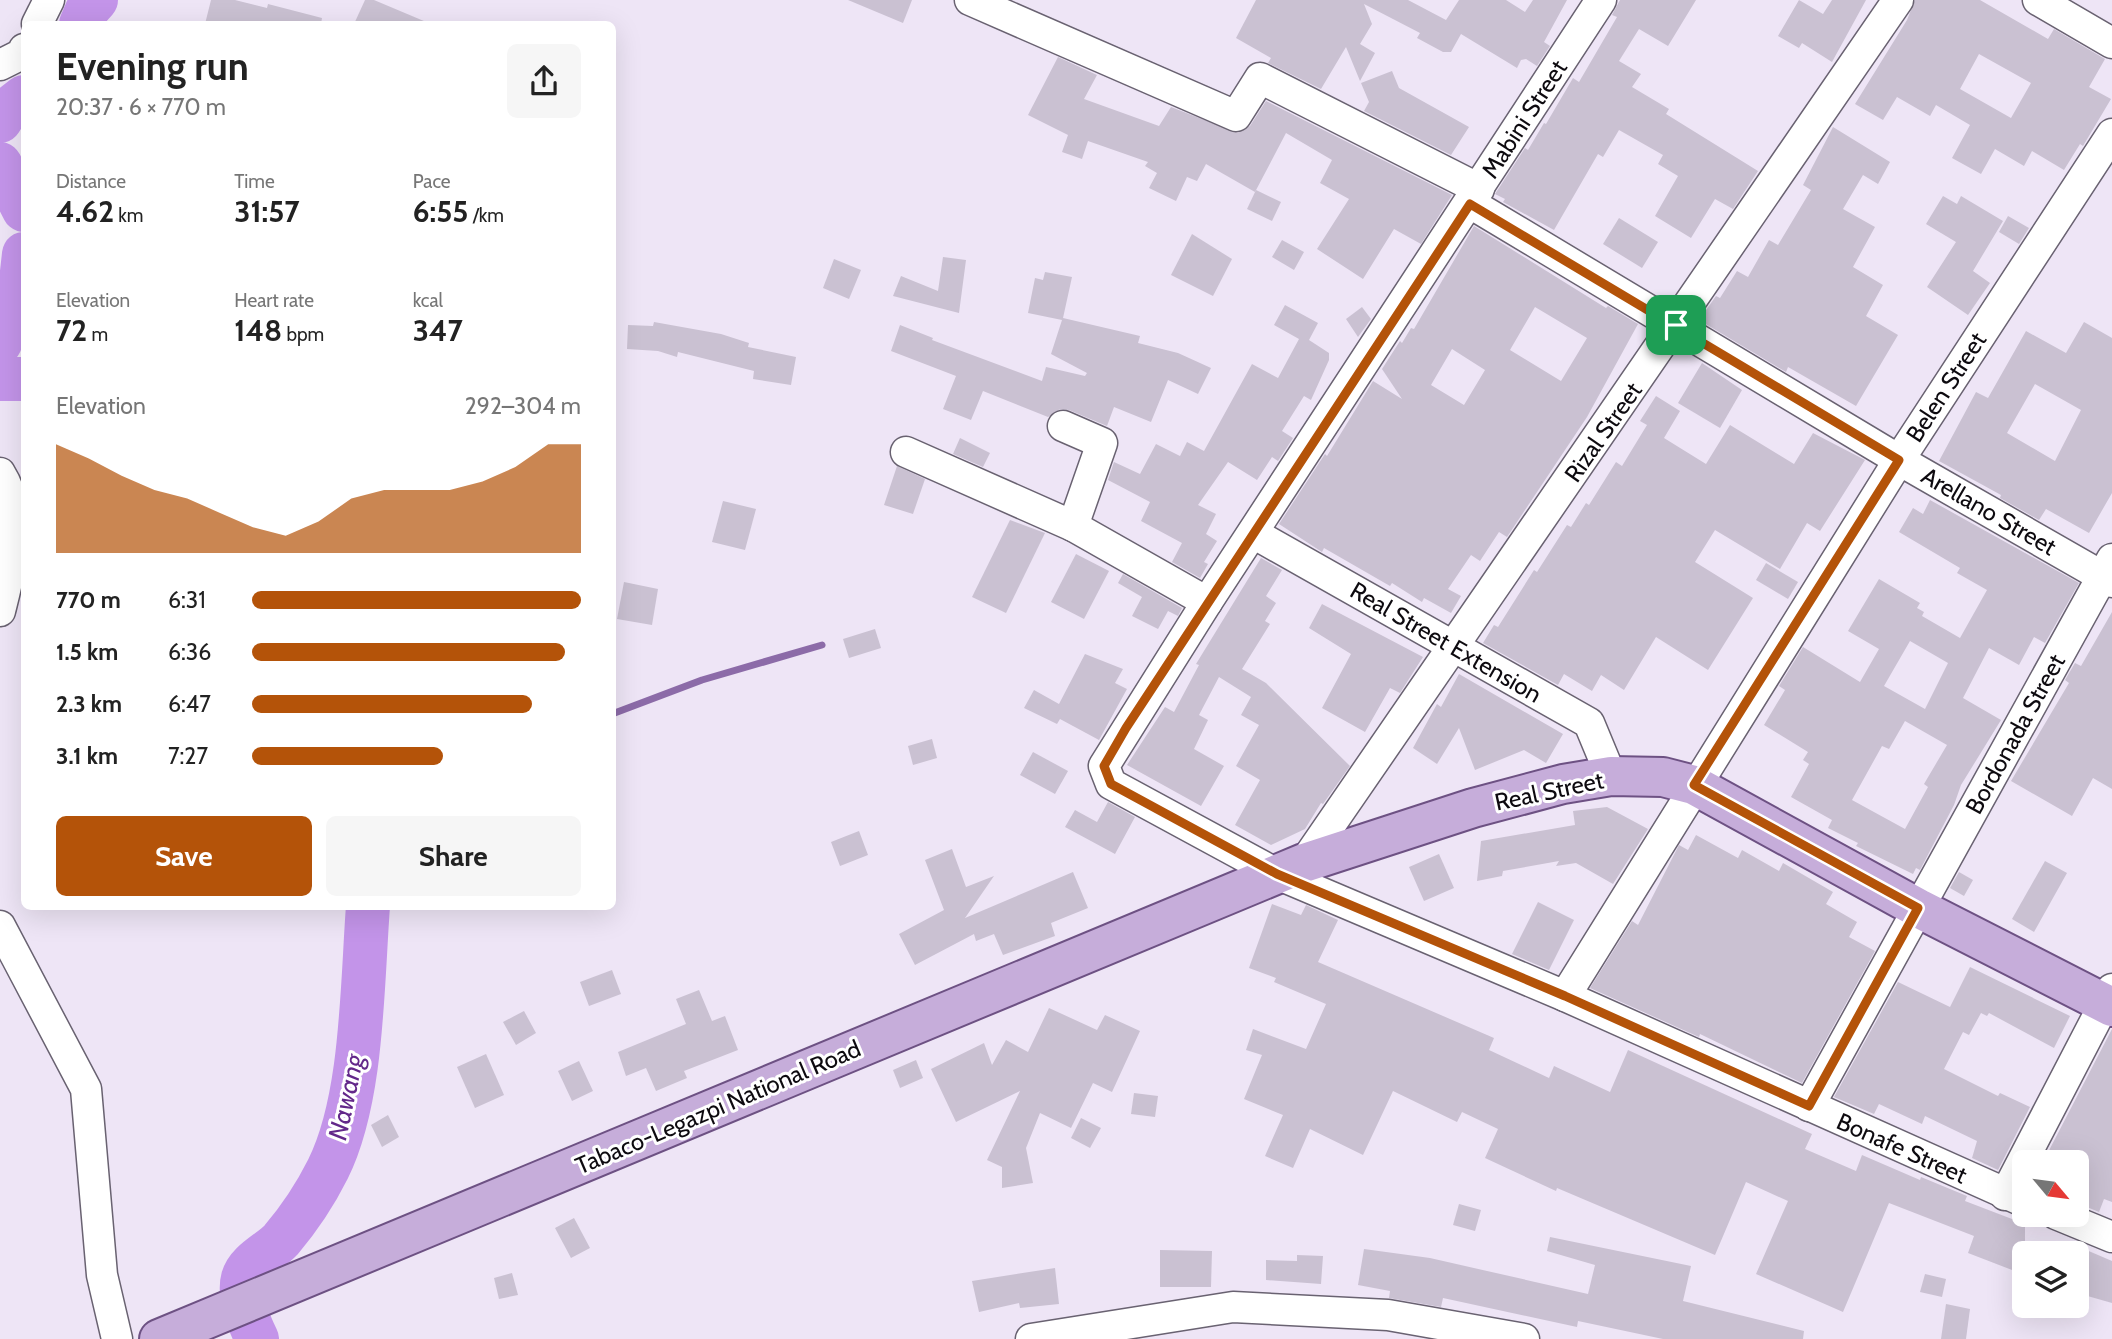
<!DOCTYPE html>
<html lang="en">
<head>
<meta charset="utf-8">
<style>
	body { margin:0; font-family:Cabin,sans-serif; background:#f6f6f6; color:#222; height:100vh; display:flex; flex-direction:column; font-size:26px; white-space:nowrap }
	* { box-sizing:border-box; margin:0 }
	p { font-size:23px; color:#767676 }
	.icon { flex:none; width:38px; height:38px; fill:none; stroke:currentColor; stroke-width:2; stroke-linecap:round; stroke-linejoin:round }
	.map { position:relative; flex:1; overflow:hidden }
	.panel { position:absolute; left:21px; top:21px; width:595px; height:889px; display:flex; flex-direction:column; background:#fff; border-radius:10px; box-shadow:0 7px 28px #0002 }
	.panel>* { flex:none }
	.needle { width:46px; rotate:119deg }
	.tools { position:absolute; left:2012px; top:1150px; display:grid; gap:14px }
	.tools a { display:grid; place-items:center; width:77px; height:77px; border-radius:10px; background:#fff; box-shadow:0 7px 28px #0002; font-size:35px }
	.pin { position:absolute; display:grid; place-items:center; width:60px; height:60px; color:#fff; margin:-30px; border-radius:14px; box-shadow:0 4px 10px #0006 }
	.round { display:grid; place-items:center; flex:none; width:74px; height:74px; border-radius:10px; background:#f6f6f6 }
	.summary { display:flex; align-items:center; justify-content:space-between; height:119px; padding:0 35px }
	h1 { font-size:38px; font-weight:700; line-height:52px }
	.metrics { display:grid; grid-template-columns:repeat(3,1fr); gap:10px; height:119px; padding:7px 35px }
	.metrics div { display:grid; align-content:center }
	.metrics b { font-size:30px; font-weight:700 }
	.metrics small { font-size:19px; font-weight:400 }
	.metrics p { font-size:19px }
	.chart { height:196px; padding:14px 35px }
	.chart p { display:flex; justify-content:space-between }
	.chart svg { width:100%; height:126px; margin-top:7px; fill:#b45309; opacity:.7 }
	.button { display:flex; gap:14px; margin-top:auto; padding:14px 35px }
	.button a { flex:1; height:80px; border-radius:10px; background:#b45309; color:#fff; font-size:28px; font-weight:700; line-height:80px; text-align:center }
	.button a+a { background:#f6f6f6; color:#222 }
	ul { padding:0 35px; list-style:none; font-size:23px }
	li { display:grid; grid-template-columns:112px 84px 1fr; align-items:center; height:52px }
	li i { height:18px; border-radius:9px; background:#b45309 }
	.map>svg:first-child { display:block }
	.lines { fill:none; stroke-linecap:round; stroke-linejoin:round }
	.stream { stroke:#8c6ba8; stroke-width:7 }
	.river { stroke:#c394e9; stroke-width:44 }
	.building { fill:#cac1d2; fill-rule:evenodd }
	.minor-casing { stroke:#696271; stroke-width:33 }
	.major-casing { stroke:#6d5183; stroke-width:42 }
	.minor { stroke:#fff; stroke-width:30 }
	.major { stroke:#c6adda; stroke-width:38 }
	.route-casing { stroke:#fff; stroke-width:14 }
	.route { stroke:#b45309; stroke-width:9 }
	.labels { text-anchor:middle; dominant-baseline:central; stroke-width:6; stroke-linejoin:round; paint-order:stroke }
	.street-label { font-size:24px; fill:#0d0a0f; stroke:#fff }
	.water-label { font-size:26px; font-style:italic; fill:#63288a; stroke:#fff }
</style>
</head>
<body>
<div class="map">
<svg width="2112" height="1339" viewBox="0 0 2112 1339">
	<rect width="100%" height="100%" fill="#eee5f6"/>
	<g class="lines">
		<!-- stream -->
		<path class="stream" d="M612 714 702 680 822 645"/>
		<!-- river -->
		<g class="river">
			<path d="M81 24 87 10 96 0"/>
			<path d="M0 121 7 110 24 97"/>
			<path d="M0 164 24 210"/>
			<path d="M0 343 19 299 24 254"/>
			<path d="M0 379H24"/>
			<path d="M257 1339C249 1323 238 1296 243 1278 248 1261 270 1252 281 1240 298 1220 316 1193 328 1169 363 1099 362 985 368 906"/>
		</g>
	</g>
	<!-- building -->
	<g class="building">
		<path d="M211 0H235L267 8 268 4 322 18 321 24H205Z"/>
		<path d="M365 0H374L431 24H354Z"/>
		<path d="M848 0H912L903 23Z"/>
		<path d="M1256 0H1408L1446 20 1459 0H1506L1525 12 1533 0H1567L1544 42 1550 46 1537 66 1526 59 1521 60 1517 68 1461 34 1451 52H1443L1417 38 1420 33 1364 4 1372 24 1360 44 1375 53 1360 81 1346 47 1321 89 1268 63 1271 58 1236 38Z"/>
		<path d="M1620 0H1696L1668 46 1639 29 1619 61 1641 74 1632 87 1669 109 1666 114 1758 171 1733 209 1715 199 1691 238 1655 216 1678 176 1658 164 1663 155 1619 130 1603 157 1598 154 1554 230 1503 202 1505 199 1495 194 1525 148 1528 150 1544 123 1546 124 1573 78 1579 82 1617 17 1612 15Z"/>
		<path d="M1799 0 1823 14 1832 0H1866L1832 62 1802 43 1799 48 1778 36Z"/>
		<path d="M1915 0H1980L2048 39 2054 29 2105 59 2089 87 2111 99 2083 146 2080 144 2064 170 2032 151 2024 166 1995 149 1981 174 1952 158 1970 125 1936 105 1930 116 1897 97 1883 120 1855 104 1907 20ZM1979 54 2031 83 2011 118 1960 89Z"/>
		<path d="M1058 57 1097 75 1084 99 1159 126 1171 107 1238 133 1250 126 1266 101 1452 195 1421 244 1394 229 1363 279 1317 249 1349 199 1320 183 1332 160 1286 133 1255 192 1206 164 1197 181 1187 177 1176 201 1149 188 1157 173 1145 166 1148 162 1088 141 1082 159 1062 152 1068 135 1028 115Z"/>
		<path d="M1392 71 1399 88 1469 127 1451 155 1364 111 1369 102 1361 83Z"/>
		<path d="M1833 127 1890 162 1878 184 1863 175 1843 209 1875 227 1853 267 1883 285 1866 316 1898 335 1856 406 1788 367 1786 372 1699 320 1716 296 1720 298 1737 271 1748 277 1769 240 1778 245 1811 190 1803 185Z"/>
		<path d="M1256 190 1281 202 1272 221 1247 209Z"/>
		<path d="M1943 196 1957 204 1961 196 2003 221 1973 271 1990 283 1968 315 1927 287 1956 242 1926 224Z"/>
		<path d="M2008 216 2029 228 2019 244 1999 232Z"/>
		<path d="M1619 218 1658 242 1642 268 1603 244Z"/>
		<path d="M1474 226 1606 308 1608 306 1638 324 1587 417 1507 537 1499 532 1480 561 1471 555 1448 589 1461 596 1451 613 1424 598 1422 602 1392 583 1390 586 1324 548 1322 552 1279 524 1325 454 1327 456 1373 381 1402 399 1382 369 1400 341 1402 343 1411 328 1414 329ZM1535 307 1587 338 1561 381 1510 350ZM1452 349 1485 370 1464 405 1431 385Z"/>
		<path d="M1192 234 1232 259 1213 296 1171 275Z"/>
		<path d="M1282 240 1304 252 1294 270 1272 257Z"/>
		<path d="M943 257 966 260 959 313 893 296 901 276 938 291Z"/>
		<path d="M834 259 861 270 849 299 823 288Z"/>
		<path d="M1045 272 1072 277 1063 318 1140 336 1138 343 1178 353 1211 368 1198 394 1168 380 1151 422 1114 407 1107 426 1069 410 1060 409 1048 417 983 391 971 420 943 409 956 376 891 351 900 325 933 338 932 340 1042 381 1046 367 1085 376 1087 373 1051 354 1062 320 1028 313 1035 278 1043 280Z"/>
		<path d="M1285 305 1318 323 1309 340 1329 353V360L1311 400 1304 396 1282 431 1293 438 1278 461 1272 457 1257 480 1228 462 1198 505 1216 514 1206 534 1217 541 1204 562 1208 564 1200 578 1172 562 1182 543 1141 521 1150 502 1108 480 1114 462 1140 474 1156 444 1180 456 1187 442 1204 451 1252 364 1278 378 1299 339 1274 325Z"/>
		<path d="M1362 307 1371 319 1358 337 1346 319Z"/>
		<path d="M654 322 721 334 749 343 748 347 796 357 791 385 753 379 754 371 678 352 677 357 658 351 627 349 628 325 653 326Z"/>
		<path d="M2084 322 2112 338V493L2089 533 2046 509 2039 520 2000 498 2001 495 1939 461 1976 392 1988 398 2026 331 2066 353ZM2035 384 2081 410 2055 461 2007 433Z"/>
		<path d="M1702 363 1742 390 1720 428 1678 403Z"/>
		<path d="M1656 396 1680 411 1664 438 1706 464 1730 425 1794 464 1813 433 1865 460 1820 531 1807 523 1780 569 1715 530 1695 562 1753 598 1708 670 1656 637 1624 690 1601 675 1592 691 1564 674 1558 685 1483 643 1494 625 1498 627 1534 570 1537 572 1567 525 1571 527 1586 503 1589 505 1616 462 1622 466 1647 425 1640 421Z"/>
		<path d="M960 438 990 453 983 467 953 454Z"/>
		<path d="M897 466 925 479 913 514 884 505Z"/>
		<path d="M1930 500 2079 583 2045 643 2034 637 2019 665 1989 648 1963 698 2001 720 1961 785 1954 805 1920 870 1916 868 1913 874 1856 846 1858 843 1828 828 1832 820 1791 797 1809 764 1803 760 1808 752 1764 725 1785 690 1779 686 1803 647 1860 682 1879 649 1848 631 1879 579 1920 603 1917 608 1924 612 1922 616 1960 638 1987 590 1957 573 1960 568 1899 532 1913 508 1923 514ZM1910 641 1948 663 1925 709 1884 686ZM1905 721 1947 745 1924 784 1928 787 1905 829 1852 800 1882 746 1889 749Z"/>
		<path d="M723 501 756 509 745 550 712 542Z"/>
		<path d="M1010 520 1045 533 1006 613 972 597Z"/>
		<path d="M1076 554 1109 571 1084 619 1051 602Z"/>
		<path d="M1261 558 1282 570 1266 596 1276 603 1265 621 1270 624 1242 669 1266 683 1350 766 1323 804 1321 803 1305 829 1271 845 1235 825 1260 780 1236 766 1259 725 1241 715 1251 697 1219 677 1199 715 1208 720 1194 749 1224 766 1201 806 1127 765 1165 707 1174 712 1199 665 1196 664Z"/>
		<path d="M1766 563 1798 582 1788 599 1756 580Z"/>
		<path d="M1123 574 1182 608 1178 616 1168 611 1158 629 1132 616 1142 597 1118 583Z"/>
		<path d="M624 582 658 589 652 625 617 619Z"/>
		<path d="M1322 604 1423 657 1400 693 1390 688 1365 732 1322 708 1351 654 1309 628Z"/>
		<path d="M2112 612V789L2093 778 2072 816 2011 781 2069 683 2065 680 2075 663 2081 666Z"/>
		<path d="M875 629 881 648 849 658 843 639Z"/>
		<path d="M1085 654 1123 669 1115 683 1127 689 1099 740 1060 719 1057 724 1024 708 1034 690 1059 704Z"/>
		<path d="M1459 674 1563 734 1546 763 1524 750 1475 770 1459 728 1437 764 1413 748 1437 704 1441 707Z"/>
		<path d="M932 739 937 758 913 765 908 746Z"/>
		<path d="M1033 752 1068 771 1055 794 1020 775Z"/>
		<path d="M1108 802 1135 817 1115 854 1065 827 1075 810 1097 822Z"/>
		<path d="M1607 807 1648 829 1613 884 1576 863 1556 866 1559 861 1503 871 1502 876 1477 881 1481 841 1575 825 1573 811Z"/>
		<path d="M859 831 868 855 840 866 831 842Z"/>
		<path d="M1696 835 1738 858 1742 850 1779 871 1783 863 1833 892 1826 904 1857 922 1849 937 1875 951 1802 1083 1700 1034 1699 1037 1590 988 1632 921 1638 925 1679 845 1688 850Z"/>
		<path d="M952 849 966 887 994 876 965 918 1073 872 1088 908 1051 923 1055 936 1003 955 994 934 976 941 974 934 915 965 899 934 944 910 925 860Z"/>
		<path d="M1439 854 1454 888 1424 901 1409 867Z"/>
		<path d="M2045 861 2067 873 2034 932 2012 919Z"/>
		<path d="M1959 872 1973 880 1964 896 1950 888Z"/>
		<path d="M1538 902 1574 920 1549 970 1512 954Z"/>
		<path d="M1272 904 1301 915 1306 905 1338 920 1318 962 1494 1038 1489 1050 1549 1078 1554 1066 1610 1092 1628 1050 1812 1134 1805 1149 1856 1171 1862 1155 1920 1180 1921 1177 1967 1196 1965 1201 2025 1224V1275L1968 1253 1974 1236 1889 1203 1843 1312 1756 1274 1788 1201 1746 1182 1715 1255 1557 1188 1556 1191 1485 1158 1498 1129 1462 1112 1457 1122 1393 1091 1363 1155 1310 1129 1293 1168 1265 1156 1283 1115 1244 1099 1262 1055 1246 1050 1253 1029 1306 1049 1326 1004 1274 982 1276 978 1249 968Z"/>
		<path d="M1970 967 2070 1016 2054 1048 1989 1013 1987 1016 1981 1013 1969 1035 1963 1032 1944 1069 1998 1096 2000 1093 2030 1107 1998 1170 1972 1158 1977 1141 1925 1116 1922 1124 1879 1104 1874 1114 1834 1097 1898 982 1950 1007Z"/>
		<path d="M612 970 621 994 589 1006 580 982Z"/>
		<path d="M699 990 712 1021 725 1016 738 1050 684 1071 687 1078 656 1091 646 1068 626 1076 618 1052 686 1024 676 999Z"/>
		<path d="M1049 1008 1097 1030 1105 1015 1140 1031 1112 1092 1093 1083 1071 1128 1040 1113 1026 1148 1033 1183 1002 1188V1167L987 1160 1020 1091 956 1122 931 1069 984 1043 992 1065 1006 1040 1028 1052Z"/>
		<path d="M524 1011 536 1033 516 1045 503 1022Z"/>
		<path d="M2112 1029V1202L2104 1199 2099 1212 2077 1203V1162H2043Z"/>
		<path d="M486 1054 504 1095 475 1108 457 1067Z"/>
		<path d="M916 1060 923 1078 900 1088 893 1070Z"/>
		<path d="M579 1061 593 1091 572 1101 558 1071Z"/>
		<path d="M1134 1093 1158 1096 1155 1117 1131 1114Z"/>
		<path d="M388 1115 399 1137 382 1147 371 1125Z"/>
		<path d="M1081 1118 1101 1128 1090 1148 1071 1138Z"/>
		<path d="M1459 1204 1481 1210 1475 1231 1453 1225Z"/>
		<path d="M574 1218 590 1248 571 1258 555 1228Z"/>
		<path d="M1550 1237 1691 1266 1683 1301 1804 1331 1803 1339H1663L1578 1321 1577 1327 1443 1298 1441 1307 1389 1298 1390 1291 1358 1285 1364 1249 1430 1258 1588 1294 1595 1265 1547 1251Z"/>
		<path d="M2077 1246 2112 1261V1303L2077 1293Z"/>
		<path d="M1160 1250 1212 1251 1211 1287H1160Z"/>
		<path d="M1297 1255 1323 1256 1321 1284 1266 1280V1260L1297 1261Z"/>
		<path d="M1055 1268 1059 1304 1020 1308 1019 1303 979 1312 972 1281Z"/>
		<path d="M512 1273 518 1295 499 1299 494 1278Z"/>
		<path d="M1925 1274 1946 1279 1942 1297 1920 1292Z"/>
		<path d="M1946 1304 1970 1309 1966 1339H1941Z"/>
	</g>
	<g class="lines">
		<defs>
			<g id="minor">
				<path d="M970 0 1236 116 1260 78 1479 189"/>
				<path d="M1601 0 1207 602 1104 766 1111 784 1277 874 1565 996 2025 1202"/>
				<path d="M2038 0 2112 43"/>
				<path d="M37 24 49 0"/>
				<path d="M0 65 22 54 24 49"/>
				<path d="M1470 203 1899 460 2112 582"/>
				<path d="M1063 426 1102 443 1073 526"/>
				<path d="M906 452 1073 526 1207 602"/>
				<path d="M0 473C26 514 11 567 0 611"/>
				<path d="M1253 533 1589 723 1611 776"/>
				<path d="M1304 863 1898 0"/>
				<path d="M0 926 86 1089 102 1275 117 1339"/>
				<path d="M1565 996 1899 460 2112 134"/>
				<path d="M1809 1106 2112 559"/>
				<path d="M2005 1195 2112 989"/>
				<path d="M2056 1214 2112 1237"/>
				<path d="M1031 1339 1233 1307 1388 1315 1524 1339"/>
			</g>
			<path id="major" d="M159 1339 1304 863 1473 808 1563 784 1611 776 1663 777 1694 785 1918 908 2112 1007"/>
		</defs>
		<!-- minor casing -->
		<use href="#minor" class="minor-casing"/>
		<!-- major casing -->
		<use href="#major" class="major-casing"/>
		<!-- minor -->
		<use href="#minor" class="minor"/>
		<!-- major -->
		<use href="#major" class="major"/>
	</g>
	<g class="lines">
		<defs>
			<path id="route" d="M1470 204 1899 460 1694 785 1918 908 1809 1106 1565 996 1277 874 1111 784 1104 766 1126 728Z"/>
		</defs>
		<!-- route casing -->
		<use href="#route" class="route-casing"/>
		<!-- route -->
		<use href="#route" class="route"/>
	</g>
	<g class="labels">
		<!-- street labels -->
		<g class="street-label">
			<text transform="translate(1524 119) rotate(-57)">Mabini Street</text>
			<text transform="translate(1946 387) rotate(-57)">Belen Street</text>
			<text transform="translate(1603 432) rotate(-55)">Rizal Street</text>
			<text transform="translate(1989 511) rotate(30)">Arellano Street</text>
			<text transform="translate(1446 642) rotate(30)">Real Street Extension</text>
			<text transform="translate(2015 734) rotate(-61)">Bordonada Street</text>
			<text transform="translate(1549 791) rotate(-12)">Real Street</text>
			<text transform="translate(718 1107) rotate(-23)">Tabaco-Legazpi National Road</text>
			<text transform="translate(1902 1148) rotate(24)">Bonafe Street</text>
		</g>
		<!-- water labels -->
		<g class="water-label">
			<text transform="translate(346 1097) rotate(-78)">Nawang</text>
		</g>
	</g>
</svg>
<div class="tools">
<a><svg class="needle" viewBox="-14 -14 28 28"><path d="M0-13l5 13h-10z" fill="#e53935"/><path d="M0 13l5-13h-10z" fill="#767676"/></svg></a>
<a><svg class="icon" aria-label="layers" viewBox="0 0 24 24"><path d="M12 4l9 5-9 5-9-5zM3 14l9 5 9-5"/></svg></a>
</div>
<div class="pin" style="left:1676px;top:325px;background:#1e9e55"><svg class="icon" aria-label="arrive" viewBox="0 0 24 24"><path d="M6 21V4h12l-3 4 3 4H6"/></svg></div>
<section class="panel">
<div class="summary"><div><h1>Evening run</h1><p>20:37 · 6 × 770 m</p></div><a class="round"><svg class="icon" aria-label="share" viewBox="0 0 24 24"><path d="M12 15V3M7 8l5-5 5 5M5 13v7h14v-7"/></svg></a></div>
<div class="metrics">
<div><p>Distance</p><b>4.62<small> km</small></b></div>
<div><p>Time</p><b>31:57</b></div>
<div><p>Pace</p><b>6:55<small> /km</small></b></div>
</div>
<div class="metrics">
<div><p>Elevation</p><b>72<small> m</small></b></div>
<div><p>Heart rate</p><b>148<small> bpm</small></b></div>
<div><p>kcal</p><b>347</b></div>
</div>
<div class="chart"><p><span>Elevation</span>292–304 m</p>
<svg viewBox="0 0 160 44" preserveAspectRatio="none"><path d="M0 44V6L10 11L20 17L30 22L40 25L50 30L60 35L70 38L80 33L90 25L100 22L110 22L120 22L130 19L140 14L150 6L160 6V44z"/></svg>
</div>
<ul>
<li><b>770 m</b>6:31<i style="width:100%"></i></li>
<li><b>1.5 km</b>6:36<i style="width:95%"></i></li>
<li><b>2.3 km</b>6:47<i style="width:85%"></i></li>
<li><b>3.1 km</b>7:27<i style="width:58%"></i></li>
</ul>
<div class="button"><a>Save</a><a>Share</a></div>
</section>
</div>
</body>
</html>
